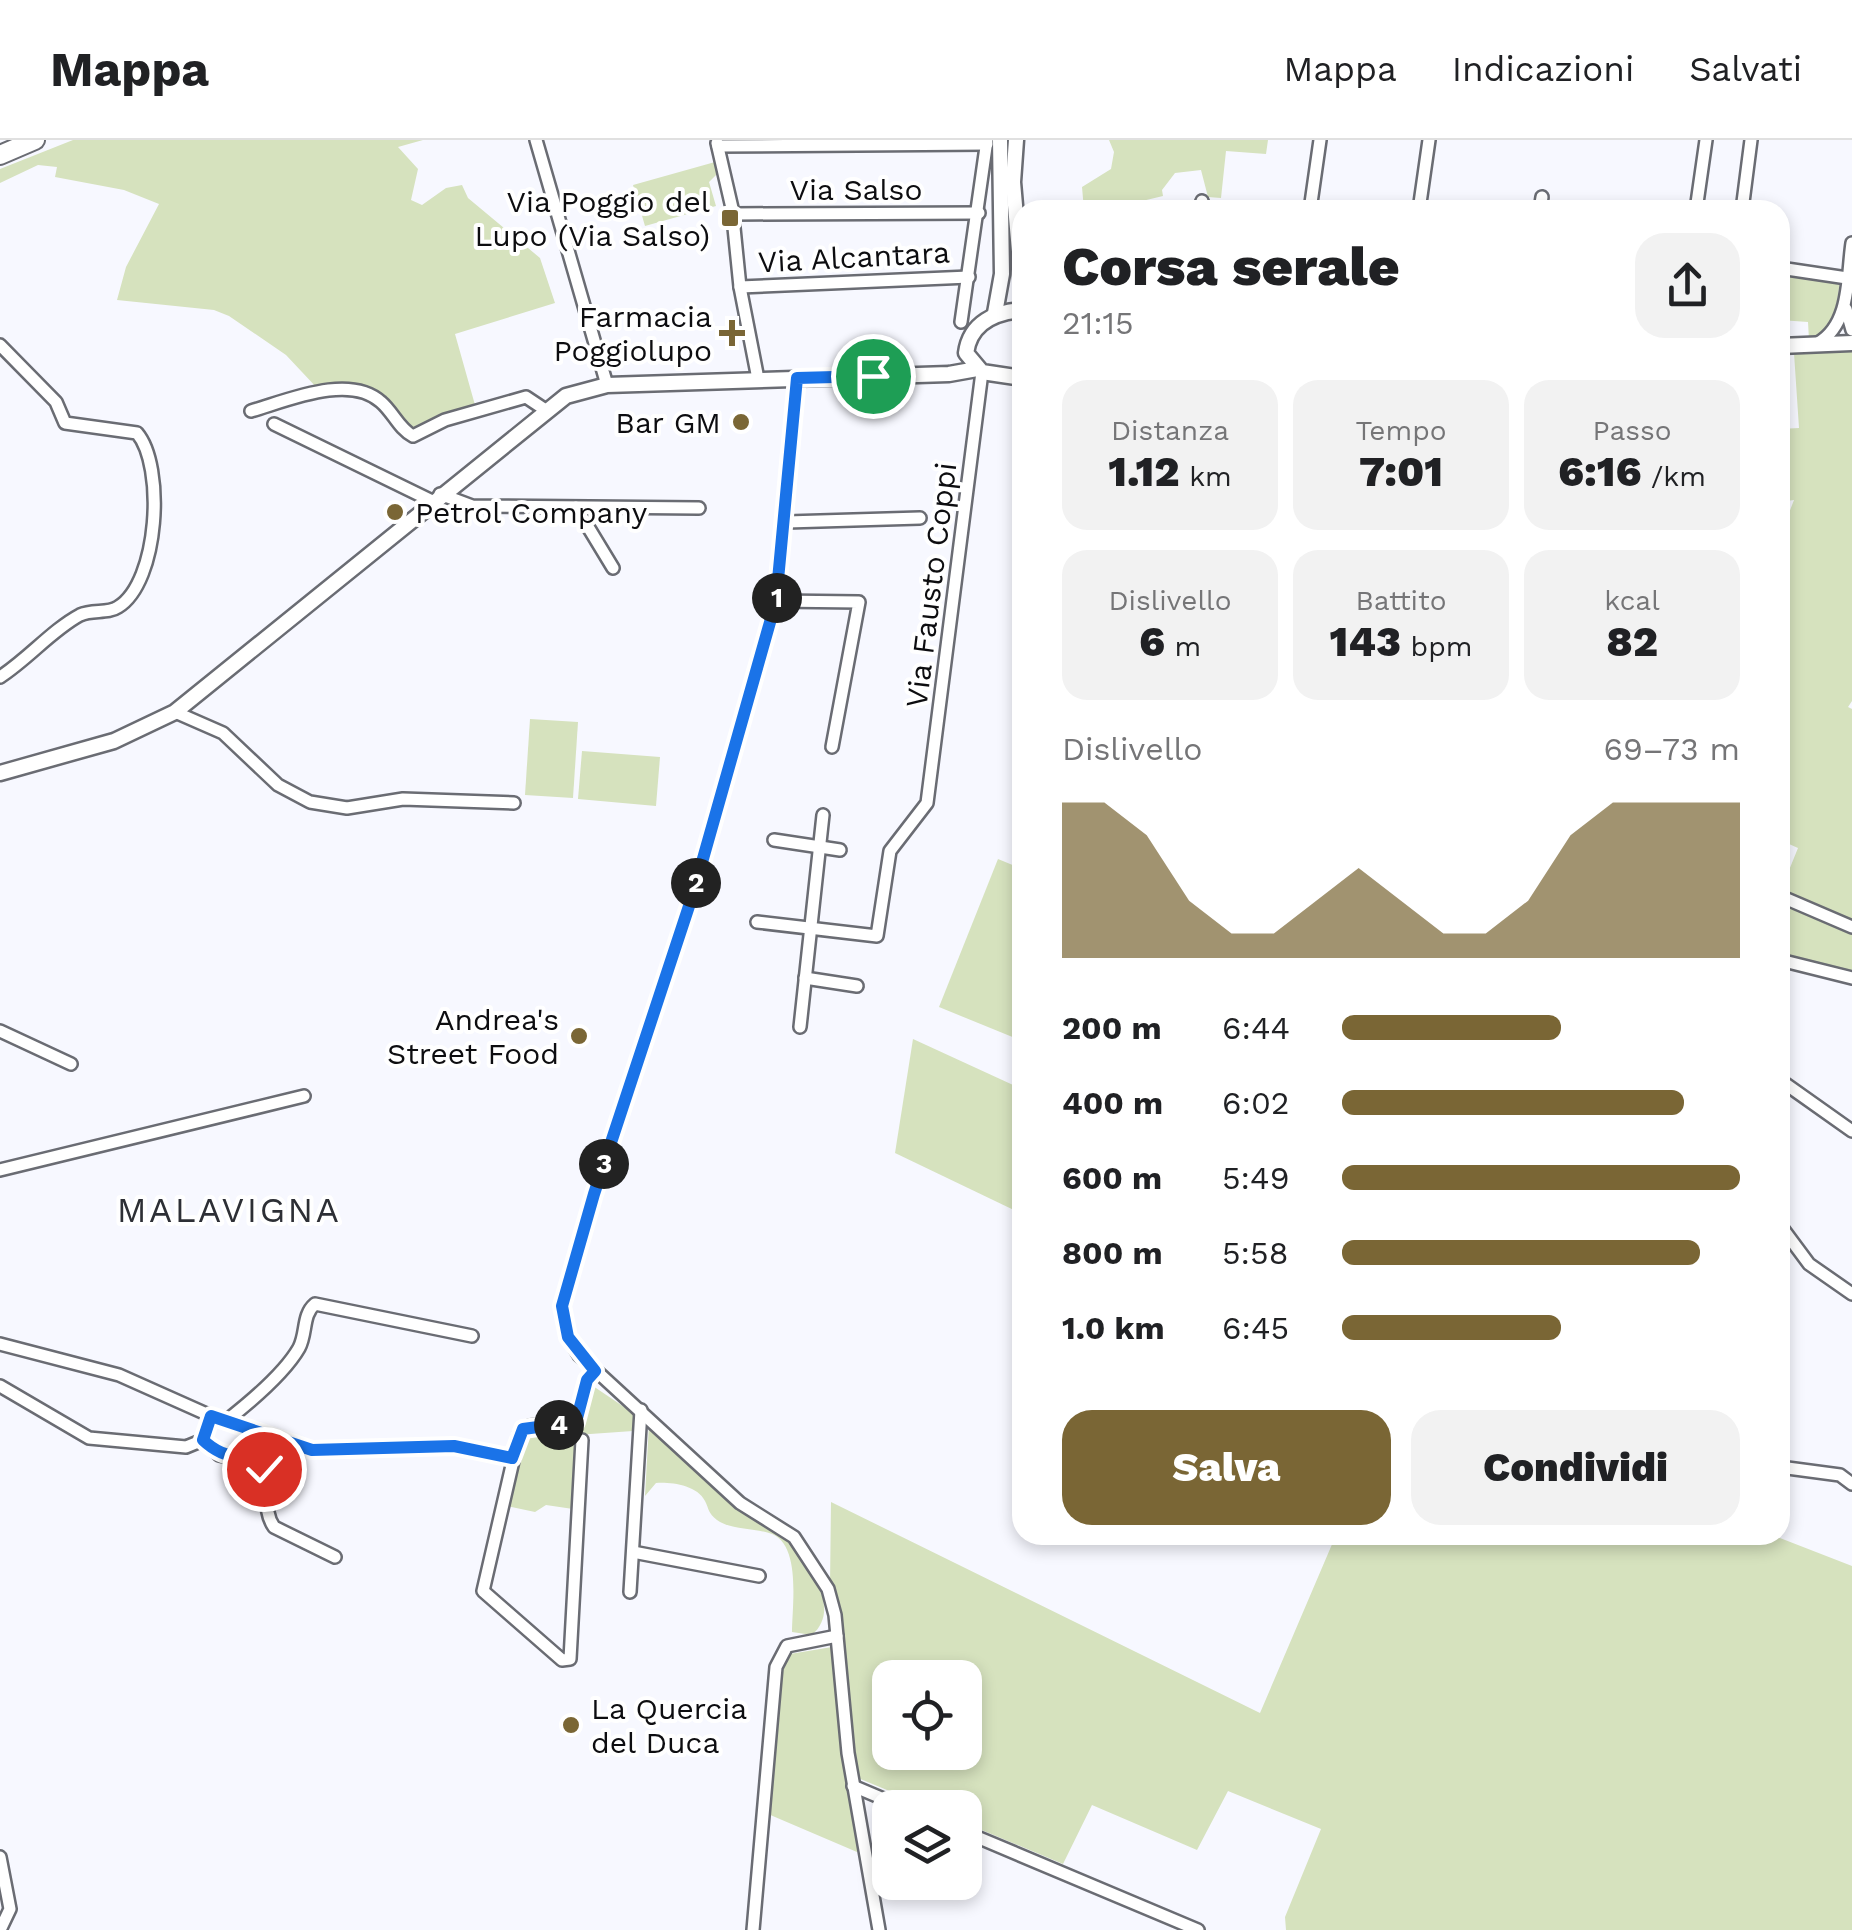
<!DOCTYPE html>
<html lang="it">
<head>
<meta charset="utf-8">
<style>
	body { margin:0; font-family:"Work Sans",sans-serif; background:#f2f2f2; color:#202124; height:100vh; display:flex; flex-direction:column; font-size:38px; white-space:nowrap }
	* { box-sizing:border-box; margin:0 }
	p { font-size:32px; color:#757577 }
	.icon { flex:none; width:55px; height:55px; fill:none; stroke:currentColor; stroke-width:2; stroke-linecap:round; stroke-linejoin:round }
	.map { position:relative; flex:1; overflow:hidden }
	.panel { position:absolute; left:1012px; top:60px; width:778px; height:1345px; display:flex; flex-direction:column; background:#fff; border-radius:30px; box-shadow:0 5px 15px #0003 }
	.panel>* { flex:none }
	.tools { position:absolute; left:872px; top:1520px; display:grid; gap:20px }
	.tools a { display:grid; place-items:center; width:110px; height:110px; border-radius:20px; background:#fff; box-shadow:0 5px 15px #0003; font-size:50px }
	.pin { position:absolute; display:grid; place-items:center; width:85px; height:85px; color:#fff; margin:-42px; border:5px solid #fff; border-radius:50%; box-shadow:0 2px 10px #0007 }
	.km { position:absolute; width:50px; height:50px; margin:-25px; border-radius:50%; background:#222; color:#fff; font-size:28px; line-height:50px; text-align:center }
	.round { display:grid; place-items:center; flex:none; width:105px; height:105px; border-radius:30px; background:#f2f2f2 }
	.overview { display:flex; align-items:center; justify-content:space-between; height:170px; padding:0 50px }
	h1 { font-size:55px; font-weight:800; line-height:75px }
	.metrics { display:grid; grid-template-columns:repeat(3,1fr); gap:15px; height:170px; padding:10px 50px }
	.metrics div { display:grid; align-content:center; border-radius:25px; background:#f2f2f2; text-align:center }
	.metrics b { font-size:42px; font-weight:800 }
	.metrics small { font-size:28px; font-weight:400 }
	.metrics p { font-size:28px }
	.chart { height:280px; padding:20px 50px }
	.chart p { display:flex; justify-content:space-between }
	.chart svg { width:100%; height:180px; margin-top:10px; fill:#7a6635; opacity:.7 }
	.button { display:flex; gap:20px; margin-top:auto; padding:20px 50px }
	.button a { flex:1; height:115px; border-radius:30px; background:#7a6635; color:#fff; font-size:40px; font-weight:800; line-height:115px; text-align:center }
	.button a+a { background:#f2f2f2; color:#202124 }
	ul { padding:0 50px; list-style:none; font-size:32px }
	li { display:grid; grid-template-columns:160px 120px 1fr; align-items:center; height:75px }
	li i { height:25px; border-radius:12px; background:#7a6635 }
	header { display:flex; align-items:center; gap:60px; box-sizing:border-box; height:140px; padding:0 50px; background:#fff; border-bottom:2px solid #e0e0e0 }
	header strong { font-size:48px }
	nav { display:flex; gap:55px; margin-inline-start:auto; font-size:35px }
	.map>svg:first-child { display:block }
	.green { fill:#d6e2be; fill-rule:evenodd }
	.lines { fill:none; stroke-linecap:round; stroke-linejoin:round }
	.minor-casing { stroke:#6a6c73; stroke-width:16 }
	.major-casing { stroke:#6a6c73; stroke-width:19 }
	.highway-casing { stroke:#6a6c73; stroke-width:22 }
	.minor { stroke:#fff; stroke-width:11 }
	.major { stroke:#fff; stroke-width:14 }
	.highway { stroke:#fff; stroke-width:18 }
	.route-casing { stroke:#fff; stroke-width:20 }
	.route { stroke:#1a73e8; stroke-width:12 }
	.poi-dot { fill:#7a6635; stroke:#fff; stroke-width:4 }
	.labels { text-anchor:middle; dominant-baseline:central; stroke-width:8; stroke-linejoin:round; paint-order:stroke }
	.street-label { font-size:30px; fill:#0d0d10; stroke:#fff }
	.poi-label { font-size:30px; fill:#0d0d10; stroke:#fff; text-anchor:end }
	.quarter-label { font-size:35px; letter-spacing:2.5px; fill:#2d2f35; stroke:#fff }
</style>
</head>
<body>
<header>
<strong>Mappa</strong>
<nav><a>Mappa</a><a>Indicazioni</a><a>Salvati</a></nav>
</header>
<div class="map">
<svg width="1852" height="1790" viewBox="0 0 1852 1790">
	<rect width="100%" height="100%" fill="#f7f8ff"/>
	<!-- green -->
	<g class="green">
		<path d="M73 0H423L398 7 418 29 411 60 422 65 446 48 462 45 468 58 540 118 555 163 455 194 475 265 415 290 407 288 388 262 317 248 286 215 229 176 214 170 117 160 126 127 159 64 124 50 55 37 57 27 38 25 0 43V29Z"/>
		<path d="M1109 0H1268L1266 14 1226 11 1221 58 1208 57 1201 30 1175 33 1162 50 1163 56 1138 62 1137 70H1084L1082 47 1111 29 1114 12Z"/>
		<path d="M715 22 718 33 709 42 716 66 645 86 633 45Z"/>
		<path d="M1780 132 1840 140C1837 164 1835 189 1809 200L1808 182 1780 180Z"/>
		<path d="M1852 211V561L1848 567 1852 569V780L1781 750 1798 708 1780 700V396L1794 360 1780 362V289L1799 288 1794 213Z"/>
		<path d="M530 579 578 582 573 658 525 655Z"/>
		<path d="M582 611 660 617 656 666 578 659Z"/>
		<path d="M998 719 1022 729V901L939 867Z"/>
		<path d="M1780 763 1852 793V834L1780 817Z"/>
		<path d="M913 899 1022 949V1074L895 1013Z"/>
		<path d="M593 1246 633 1273V1291L576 1295 573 1369 546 1365 535 1372 507 1366 523 1298 533 1289 562 1291 581 1284Z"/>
		<path d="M649 1284C687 1315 873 1442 812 1495L792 1492C792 1466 802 1402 769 1393 753 1388 731 1390 717 1380 708 1373 709 1369 705 1361 697 1345 671 1342 656 1343L645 1356Z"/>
		<path d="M831 1362 1260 1573 1336 1395H1772L1852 1426V1790H1286L1285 1777 1321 1689 1228 1651 1197 1710 1092 1665 1063 1724 965 1683V1668L928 1667 858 1638 830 1445ZM890 1538H965V1612H890Z"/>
		<path d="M832 1507 847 1649 860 1703 857 1712 768 1674 781 1530 790 1514Z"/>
	</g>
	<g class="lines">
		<defs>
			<g id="minor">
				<path d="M536 0 607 245"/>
				<path d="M717 3 732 68 740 147 758 239"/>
				<path d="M718 6 987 4"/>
				<path d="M1200 70 1202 61"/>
				<path d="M1310 70 1320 0"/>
				<path d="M1419 70 1429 0"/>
				<path d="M1540 70 1542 57"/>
				<path d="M1696 70 1706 0"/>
				<path d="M1742 70 1751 0"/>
				<path d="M733 74 979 73"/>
				<path d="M1780 128 1847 138"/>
				<path d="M740 147 969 137"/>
				<path d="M1846 169 1852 190"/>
				<path d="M961 182 987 0"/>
				<path d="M1818 203C1851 184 1847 136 1852 103"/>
				<path d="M0 205 56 262 65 283 137 293C165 326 159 442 118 467 108 474 92 469 80 475 52 490 28 519 0 537"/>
				<path d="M797 238 776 461 693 754 594 1054 563 1166 568 1197 579 1215 740 1363 794 1397 828 1449 835 1475 848 1613 879 1790"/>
				<path d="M251 271C286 261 349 233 381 262 393 272 399 289 413 296L445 280 526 257 544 269"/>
				<path d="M274 284 432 361"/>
				<path d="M440 354 472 366 699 368"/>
				<path d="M576 367 613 428"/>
				<path d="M787 382 920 378"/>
				<path d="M776 461 859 462 832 607"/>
				<path d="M175 572 223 593 278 645 310 662 347 668 403 659 514 663"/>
				<path d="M774 700 840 710"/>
				<path d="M1780 756 1852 787"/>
				<path d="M757 782 877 796 890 711 927 663 982 232"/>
				<path d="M1780 820 1852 838"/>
				<path d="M805 838 857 846"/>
				<path d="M800 887 823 675"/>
				<path d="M0 891 71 924"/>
				<path d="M1780 940 1852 991"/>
				<path d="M0 1030 304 956"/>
				<path d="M1780 1085 1809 1124 1852 1154"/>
				<path d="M0 1204 119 1235 211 1276 312 1309 454 1306 511 1318"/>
				<path d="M0 1246 89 1298 186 1307 203 1300 211 1276"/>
				<path d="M226 1281C249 1263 284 1234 299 1208 307 1193 302 1175 315 1164L472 1196"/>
				<path d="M203 1300 219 1315 259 1324C273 1341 260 1367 274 1387L335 1417"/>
				<path d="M582 1300 570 1519 562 1520 483 1451 519 1295 530 1286 576 1281 587 1240 595 1231"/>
				<path d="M1780 1327 1840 1335 1852 1344"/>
				<path d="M633 1412 759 1436"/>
				<path d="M630 1452 641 1270"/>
				<path d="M853 1646 905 1668"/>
				<path d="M965 1692 1198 1790"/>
				<path d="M0 1717 10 1769 0 1790"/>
				<path d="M753 1790 776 1527 787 1506 837 1496"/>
			</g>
			<g id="major">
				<path d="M1016 0 1013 42 1022 146"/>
				<path d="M1022 170C996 172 970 182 966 213L982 232 1022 238"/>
				<path d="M995 173 1002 134 1000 0"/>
				<path d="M1780 206 1852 203"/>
				<path d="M0 633 114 601 175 572 566 256 607 245 949 234 977 229"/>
			</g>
			<path id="highway" d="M0 15 35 0"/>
		</defs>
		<!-- minor casing -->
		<use href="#minor" class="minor-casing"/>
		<!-- major casing -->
		<use href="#major" class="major-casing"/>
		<!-- highway casing -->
		<use href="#highway" class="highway-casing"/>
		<!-- minor -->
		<use href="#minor" class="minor"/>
		<!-- major -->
		<use href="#major" class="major"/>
		<!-- highway -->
		<use href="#highway" class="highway"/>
	</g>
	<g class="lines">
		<defs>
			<path id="route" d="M264 1329C244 1312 227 1323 203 1300L211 1276 312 1310 454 1306 512 1318 523 1289 576 1282 587 1240 595 1231 568 1197 562 1166 594 1054 693 754 776 461 797 238 873 236"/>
		</defs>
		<!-- route casing -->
		<use href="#route" class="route-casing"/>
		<!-- route -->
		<use href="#route" class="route"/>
	</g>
	<!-- markers -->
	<g class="poi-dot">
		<rect x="720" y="68" width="20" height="20" rx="5"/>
		<path d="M727 178h10v10h10v10h-10v10h-10v-10h-10v-10h10z"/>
		<circle cx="741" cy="282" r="10"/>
		<circle cx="395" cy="372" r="10"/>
		<circle cx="579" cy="896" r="10"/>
		<circle cx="571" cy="1585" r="10"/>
	</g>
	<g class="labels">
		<!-- street labels -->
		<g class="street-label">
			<text x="856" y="49">Via Salso</text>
			<text transform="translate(854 117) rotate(-3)">Via Alcantara</text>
			<text transform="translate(931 445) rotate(-83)">Via Fausto Coppi</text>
		</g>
		<!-- poi labels -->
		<g class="poi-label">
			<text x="710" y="61">Via Poggio del<tspan x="710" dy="34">Lupo (Via Salso)</tspan></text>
			<text x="712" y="176">Farmacia<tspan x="712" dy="34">Poggiolupo</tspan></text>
			<text x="721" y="282">Bar GM</text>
			<text x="415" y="372" text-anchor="start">Petrol Company</text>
			<text x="559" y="879">Andrea's<tspan x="559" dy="34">Street Food</tspan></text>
			<text x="591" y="1568" text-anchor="start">La Quercia<tspan x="591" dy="34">del Duca</tspan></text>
		</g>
		<!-- quarter labels -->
		<g class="quarter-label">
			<text x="229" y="1070">MALAVIGNA</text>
		</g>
	</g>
</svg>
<div class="tools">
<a><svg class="icon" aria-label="locate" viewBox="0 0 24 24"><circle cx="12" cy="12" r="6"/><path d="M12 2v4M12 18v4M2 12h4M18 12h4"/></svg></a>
<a><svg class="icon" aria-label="layers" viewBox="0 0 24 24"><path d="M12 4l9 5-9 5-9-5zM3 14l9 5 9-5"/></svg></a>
</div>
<div class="pin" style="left:873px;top:236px;background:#1e9e55"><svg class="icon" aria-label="arrive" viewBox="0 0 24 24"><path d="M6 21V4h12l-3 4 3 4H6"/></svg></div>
<div class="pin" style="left:264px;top:1329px;background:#d93025"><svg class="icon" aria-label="check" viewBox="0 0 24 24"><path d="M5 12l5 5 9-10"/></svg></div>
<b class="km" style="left:777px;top:458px">1</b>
<b class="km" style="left:696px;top:743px">2</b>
<b class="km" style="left:604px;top:1024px">3</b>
<b class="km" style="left:559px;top:1285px">4</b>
<section class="panel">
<div class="overview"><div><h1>Corsa serale</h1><p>21:15</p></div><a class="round"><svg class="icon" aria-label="share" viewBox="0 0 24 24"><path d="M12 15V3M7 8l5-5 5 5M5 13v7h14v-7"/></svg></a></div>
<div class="metrics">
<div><p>Distanza</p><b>1.12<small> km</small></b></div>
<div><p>Tempo</p><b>7:01</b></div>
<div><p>Passo</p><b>6:16<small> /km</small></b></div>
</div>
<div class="metrics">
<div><p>Dislivello</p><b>6<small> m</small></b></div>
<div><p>Battito</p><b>143<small> bpm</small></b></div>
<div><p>kcal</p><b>82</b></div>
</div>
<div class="chart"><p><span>Dislivello</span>69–73 m</p>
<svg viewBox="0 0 160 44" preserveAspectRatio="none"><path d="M0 44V6L10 6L20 14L30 30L40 38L50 38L60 30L70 22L80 30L90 38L100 38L110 30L120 14L130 6L140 6L150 6L160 6V44z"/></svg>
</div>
<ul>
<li><b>200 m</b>6:44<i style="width:55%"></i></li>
<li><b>400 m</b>6:02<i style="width:86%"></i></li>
<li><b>600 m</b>5:49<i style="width:100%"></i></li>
<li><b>800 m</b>5:58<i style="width:90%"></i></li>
<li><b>1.0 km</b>6:45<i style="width:55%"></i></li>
</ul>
<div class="button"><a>Salva</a><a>Condividi</a></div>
</section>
</div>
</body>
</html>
